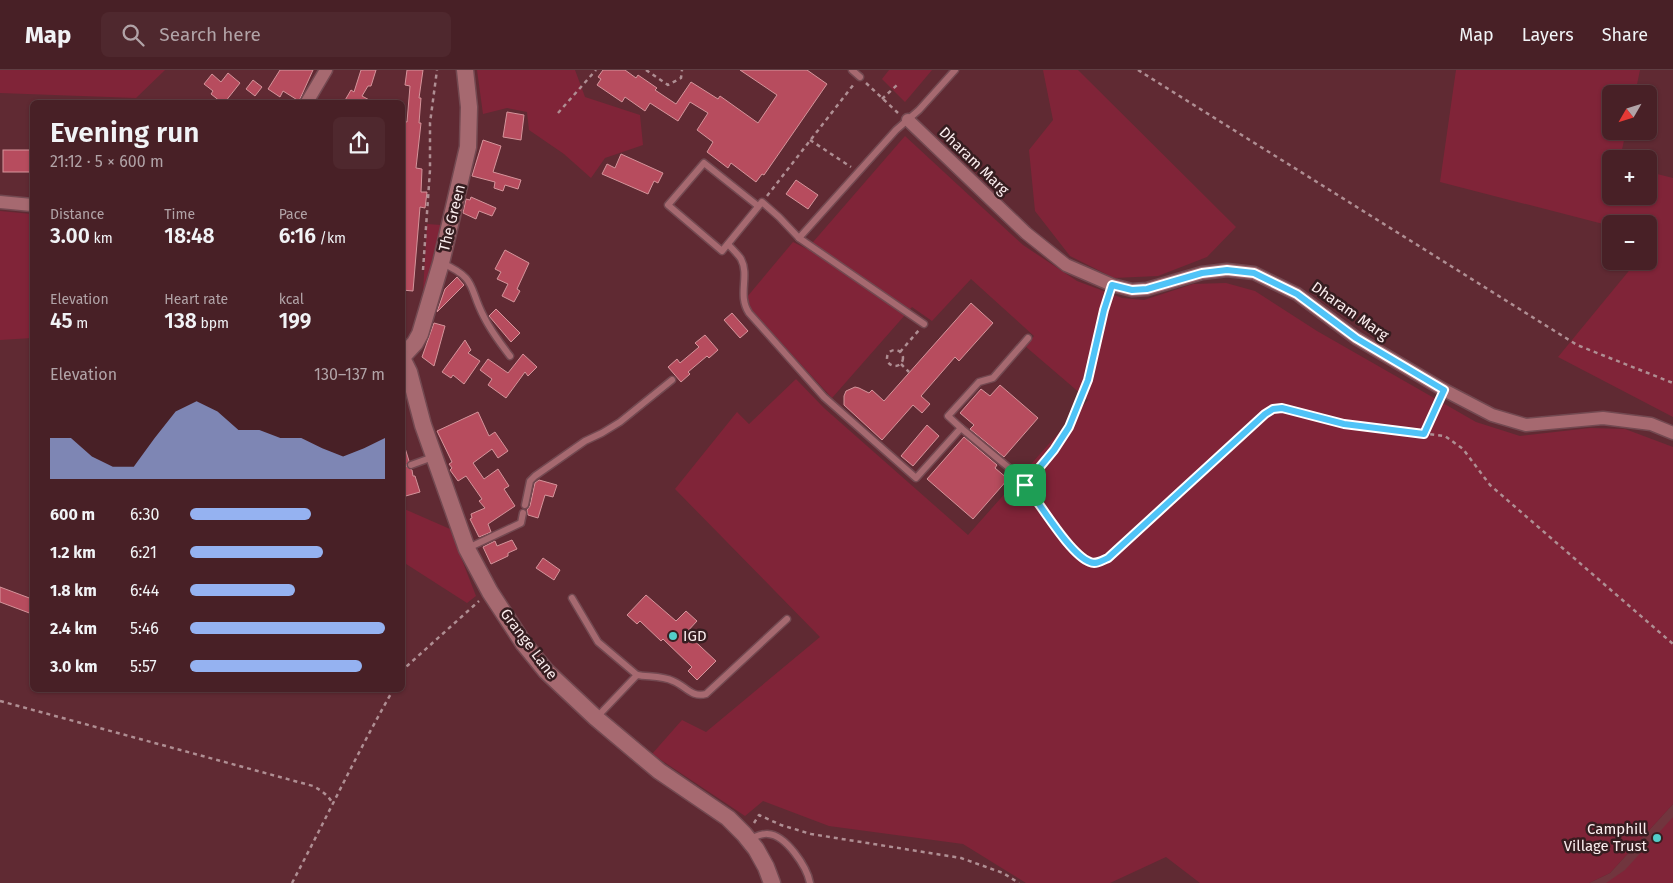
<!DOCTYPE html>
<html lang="en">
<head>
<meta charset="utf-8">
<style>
	body { margin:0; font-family:"Fira Sans",sans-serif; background:#4f282e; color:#f1f3f6; height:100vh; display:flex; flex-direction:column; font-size:19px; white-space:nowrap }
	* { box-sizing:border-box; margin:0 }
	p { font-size:16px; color:#b1a3a7 }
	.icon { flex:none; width:28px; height:28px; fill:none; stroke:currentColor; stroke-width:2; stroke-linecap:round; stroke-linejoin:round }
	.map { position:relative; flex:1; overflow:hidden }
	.panel { position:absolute; left:30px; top:30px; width:375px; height:592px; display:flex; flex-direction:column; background:#482026; border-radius:8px; box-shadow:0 1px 4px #0004,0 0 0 1px #603e43 }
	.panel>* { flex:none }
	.needle { width:32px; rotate:231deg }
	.fabs { position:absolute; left:1602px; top:15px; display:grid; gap:10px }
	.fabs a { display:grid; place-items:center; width:55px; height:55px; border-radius:8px; background:#482026; box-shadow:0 1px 4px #0004,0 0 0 1px #603e43; font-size:25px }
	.pin { position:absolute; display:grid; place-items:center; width:42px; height:42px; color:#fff; margin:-21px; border-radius:10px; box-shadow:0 2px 8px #0006 }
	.round { display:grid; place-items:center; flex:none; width:52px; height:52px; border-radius:8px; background:#4f282e }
	.head { display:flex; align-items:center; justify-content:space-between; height:85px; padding:0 20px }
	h1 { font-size:28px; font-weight:600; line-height:38px }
	.metrics { display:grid; grid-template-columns:repeat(3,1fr); gap:8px; height:85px; padding:5px 20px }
	.metrics div { display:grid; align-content:center }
	.metrics b { font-size:21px; font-weight:600 }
	.metrics small { font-size:14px; font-weight:400 }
	.metrics p { font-size:14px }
	.chart { height:140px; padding:10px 20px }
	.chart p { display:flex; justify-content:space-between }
	.chart svg { width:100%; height:90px; margin-top:5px; fill:#95b2f1; opacity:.7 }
	ul { padding:0 20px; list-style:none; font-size:16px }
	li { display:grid; grid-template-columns:80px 60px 1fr; align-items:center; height:38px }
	li i { height:12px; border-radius:6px; background:#95b2f1 }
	header { display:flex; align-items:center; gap:30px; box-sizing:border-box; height:70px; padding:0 25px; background:#482026; border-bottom:1px solid #603e43 }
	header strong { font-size:24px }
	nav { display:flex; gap:28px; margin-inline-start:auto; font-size:18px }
	.search { width:350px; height:45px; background:#4f282e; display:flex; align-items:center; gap:12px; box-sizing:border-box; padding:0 18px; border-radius:8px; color:#b1a3a7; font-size:19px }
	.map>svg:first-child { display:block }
	.built { fill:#71353e }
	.green { fill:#802438 }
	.building { fill:#b74c5e; stroke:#d5949b }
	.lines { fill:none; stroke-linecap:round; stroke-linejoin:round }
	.service-casing { stroke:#734951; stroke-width:9 }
	.minor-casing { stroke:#734951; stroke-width:15 }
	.tertiary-casing { stroke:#734951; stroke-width:19 }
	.path { stroke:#af8e93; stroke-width:2.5; stroke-dasharray:4 4; stroke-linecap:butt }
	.service { stroke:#a66970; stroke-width:6 }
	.minor { stroke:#a66970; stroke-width:12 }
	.tertiary { stroke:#a66970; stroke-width:16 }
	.route-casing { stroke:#fff; stroke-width:10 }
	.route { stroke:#4fc3f7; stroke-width:6 }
	.poi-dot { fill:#53cdc9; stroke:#361d20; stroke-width:2 }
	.labels { text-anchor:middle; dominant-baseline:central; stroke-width:5; stroke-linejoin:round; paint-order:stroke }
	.street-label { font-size:15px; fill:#faeced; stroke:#361d20 }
	.poi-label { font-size:15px; fill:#faeced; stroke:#361d20; text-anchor:start }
</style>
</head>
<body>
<header>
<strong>Map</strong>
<div class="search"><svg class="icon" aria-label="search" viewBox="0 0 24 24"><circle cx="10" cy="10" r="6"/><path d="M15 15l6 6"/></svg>Search here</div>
<nav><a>Map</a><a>Layers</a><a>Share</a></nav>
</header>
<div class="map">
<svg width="1673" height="813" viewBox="0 0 1673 813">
	<rect width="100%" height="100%" fill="#602a33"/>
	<!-- built -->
	<path class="built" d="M1673 734V813H1589L1610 803Z"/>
	<!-- green -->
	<g class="green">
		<path d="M0 0H165L136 28 0 23Z"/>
		<path d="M477 0H575L585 27 640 45 643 75 605 88 591 108 564 84 529 60 527 42 507 38 483 44Z"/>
		<path d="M889 0H932L905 32 882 9Z"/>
		<path d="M1043 0H1078L1236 157 1207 187 1158 206 1114 208 1070 186 1035 141 1029 80 1053 50Z"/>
		<path d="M1456 0H1640L1635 24H1611V61H1626L1620 89H1611V126H1649V102L1673 108V347L1558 287 1637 191H1649V177L1656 168 1649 166V154H1611V156L1440 112Z"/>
		<path d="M905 66 1023 175 1077 211 1122 228 1144 230 1193 214 1226 213 1255 221 1317 261 1476 352 1520 366 1590 358 1625 359 1673 377V734L1610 803 1589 813H1200L1166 787 1110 813H1026L963 774 829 756 763 731 745 746 652 684 682 650 706 662 820 567 675 419 737 342 749 354 796 309 824 338 968 465 1088 330 1025 276 1034 266 971 209 932 251 912 237 832 328 752 241 747 227 793 172 807 179Z"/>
		<path d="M0 141 32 144V268L0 270Z"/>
		<path d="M427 154 441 155 425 224 423 222Z"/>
		<path d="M402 438 450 459 476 526 467 533 403 492Z"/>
		<path d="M1673 747V813H1606L1625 800Z"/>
	</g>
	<!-- building -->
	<g class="building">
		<path d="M280 0H313L299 31 283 21 280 27 268 19Z"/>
		<path d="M361 0H376L371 16H368L362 26 373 32H344L351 20 354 22Z"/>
		<path d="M407 0H423L419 28H421L419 53H421L416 98 422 99 421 122H427L425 138 420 137 413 221 402 220V137L405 116H402V51L407 52 410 16 405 15Z"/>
		<path d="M603 0H625L636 8 638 5 657 18 655 20 676 34 691 12 718 29 720 26 758 53 777 25 740 0H807L827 14 764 105 762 104 756 112 731 93 728 98 707 82 713 72 697 60 708 43 690 32 678 51 650 33 645 41 625 27 622 32 597 15 601 9 598 7Z"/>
		<path d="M228 3 240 13 225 32H221L211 24 213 21 204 14 212 4 221 12Z"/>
		<path d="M253 10 262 17 255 26 246 19Z"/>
		<path d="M507 42 524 45 521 70 503 67Z"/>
		<path d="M483 70 501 76 493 102 521 110 518 119 505 115 503 121 494 118 495 112 472 106Z"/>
		<rect x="3" y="80" width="29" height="22"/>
		<path d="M621 84 663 103 658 113 654 111 648 124 602 104 607 94 615 98Z"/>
		<path d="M796 110 818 125 808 139 786 124Z"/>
		<path d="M471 127 496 138 492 146 479 141 476 149 463 143 466 129 470 130Z"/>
		<path d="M505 180 529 193 517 219 520 221 514 232 502 226 508 214 497 209 501 202 495 199Z"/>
		<path d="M457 207 464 215 437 242 445 219Z"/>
		<path d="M971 233 993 253 959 291 955 287 921 326 930 334 922 343 913 335 882 370 844 335V326L846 321 855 317 859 318 869 323 872 320 884 331Z"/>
		<path d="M496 239 520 263 511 272 489 246Z"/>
		<path d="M732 243 748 261 740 268 724 250Z"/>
		<path d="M434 253 445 256 434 296 422 287Z"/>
		<path d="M705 265 718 280 709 288 707 286 688 302 690 304 681 312 668 297 677 289 680 293 699 277 695 273Z"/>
		<path d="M465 270 471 280 468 283 480 291 464 314 453 305 451 308 442 302Z"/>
		<path d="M523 284 537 297 528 306 525 302 506 328 488 315 492 309 480 300 488 289 508 303Z"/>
		<path d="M1000 315 1038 348 1004 387 970 359 974 355 960 343 981 319 990 326Z"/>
		<path d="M478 342 489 366 495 362 508 381 498 388 492 379 473 393 484 409 498 399 509 416 504 419 515 436 488 454 491 462 479 467 470 449 472 448 471 444 485 438 479 431 482 429 466 406 458 411 450 400 452 398 449 394 452 392 437 361Z"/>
		<path d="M927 355 939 366 913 396 901 386Z"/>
		<path d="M964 367 997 395 995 398 1008 409 973 449 927 409Z"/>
		<path d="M405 378 409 391 406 396 412 400 413 406H415L420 422 402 427V379Z"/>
		<path d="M539 410 557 415 553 427 545 425 538 448 528 445 527 440 530 436 535 413Z"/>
		<path d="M512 470 517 479 508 483V486L491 494 483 477 495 471 497 476Z"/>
		<path d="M543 488 560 500 554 510 536 498Z"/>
		<path d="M0 517 32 529V544L0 532Z"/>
		<path d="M646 525 676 551 686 541 697 551 686 563 716 591 697 610 688 601 692 597 663 569 661 571 640 551 637 554 627 545Z"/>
	</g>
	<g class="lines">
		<defs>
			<g id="service">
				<path d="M852 0 860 7"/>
				<path d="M758 136 704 93 668 135 722 181 762 132 779 147 799 168 896 60 919 40 955 0"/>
				<path d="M799 168 924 254"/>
				<path d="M728 174C732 179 738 184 741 189 750 206 737 225 749 243L824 327 916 408 961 358 1014 402"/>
				<path d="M442 193C478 209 468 217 484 247 491 261 500 273 510 286"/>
				<path d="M961 358 948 346 979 312 993 308 1028 268"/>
				<path d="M411 395 433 387"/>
				<path d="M525 435 530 411 535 406 585 371 602 363 620 352 672 310"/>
				<path d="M468 478 521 453 523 443"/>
				<path d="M572 528 598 572 637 605"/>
				<path d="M597 647 637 605C649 607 663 606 673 611 686 616 691 628 706 624L787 549"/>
				<path d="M749 769C755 767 762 763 768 764 786 765 807 797 810 813"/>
			</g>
			<g id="minor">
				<path d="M307 32 326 0"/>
				<path d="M908 50 1026 163 1066 195 1112 215 1132 220 1147 219 1202 203 1227 200 1254 203 1297 224 1356 268 1444 320 1492 345 1526 355 1603 348 1651 354 1673 363"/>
				<path d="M0 132 32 135"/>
			</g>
			<g id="tertiary">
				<path d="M402 287 415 273 420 264 441 193 468 77 469 37 465 0"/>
				<path d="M402 288 409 302 423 355 467 479 490 522 524 574 546 601 596 648 659 701 728 748 744 764 756 779 766 797 772 813"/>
			</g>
		</defs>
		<!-- service casing -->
		<use href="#service" class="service-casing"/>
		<!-- minor casing -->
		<use href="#minor" class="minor-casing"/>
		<!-- tertiary casing -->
		<use href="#tertiary" class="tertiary-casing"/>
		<!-- path -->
		<g class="path">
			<path d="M646 0 668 15 681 8 682 0"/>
			<path d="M1138 0 1577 275 1673 313"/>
			<path d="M866 13 898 43"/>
			<path d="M882 29 898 14"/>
			<path d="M558 43 596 0"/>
			<path d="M810 70 851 97"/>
			<path d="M767 126 854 14"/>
			<path d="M423 200 430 100V53L437 0"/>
			<circle cx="895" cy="288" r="8"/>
			<path d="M900 282 919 260"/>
			<path d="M901 294 909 302"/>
			<path d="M1423 364 1439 330"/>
			<path d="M1019 408C1035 426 1071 486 1090 492 1096 495 1102 491 1108 488L1265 344 1273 339H1282L1344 354 1445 366 1463 379 1490 415 1673 574"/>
			<path d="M1025 415 1054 380 1069 357 1089 310 1104 240 1109 225"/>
			<path d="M402 603 407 596 479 531"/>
			<path d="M0 631 313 716C322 721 328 725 333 734"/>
			<path d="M754 753 759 745 781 755 811 764 961 788 1003 803 1019 813"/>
			<path d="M292 813C326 749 357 683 393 620"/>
		</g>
		<!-- service -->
		<use href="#service" class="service"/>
		<!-- minor -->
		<use href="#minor" class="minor"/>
		<!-- tertiary -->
		<use href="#tertiary" class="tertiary"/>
	</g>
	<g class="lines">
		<defs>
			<path id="route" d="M1227 200 1254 203 1297 224 1356 268 1444 320 1424 364 1344 354 1282 338 1273 339 1265 344 1108 488C1103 490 1096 495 1090 492 1070 485 1040 433 1025 415L1054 380 1069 357 1088 310 1104 240 1112 215 1132 220 1147 219 1202 203Z"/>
		</defs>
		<!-- route casing -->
		<use href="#route" class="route-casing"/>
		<!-- route -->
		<use href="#route" class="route"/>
	</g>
	<!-- markers -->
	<g class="poi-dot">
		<circle cx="673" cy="566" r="5"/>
		<circle cx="1657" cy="768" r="5"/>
	</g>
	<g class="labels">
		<!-- street labels -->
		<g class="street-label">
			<text transform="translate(974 91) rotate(44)">Dharam Marg</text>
			<text transform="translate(452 148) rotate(-76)">The Green</text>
			<text transform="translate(1350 241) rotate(35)">Dharam Marg</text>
			<text transform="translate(529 574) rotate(53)">Grange Lane</text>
		</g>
		<!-- poi labels -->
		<g class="poi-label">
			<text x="683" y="566">IGD</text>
			<text x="1647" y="759" text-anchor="end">Camphill<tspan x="1647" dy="17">Village Trust</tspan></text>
		</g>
	</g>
</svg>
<div class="fabs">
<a><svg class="needle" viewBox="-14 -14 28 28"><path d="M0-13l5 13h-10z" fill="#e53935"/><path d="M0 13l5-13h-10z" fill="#b1a3a7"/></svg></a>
<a>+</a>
<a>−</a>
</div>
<div class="pin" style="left:1025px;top:415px;background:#1e9e55"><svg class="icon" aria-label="arrive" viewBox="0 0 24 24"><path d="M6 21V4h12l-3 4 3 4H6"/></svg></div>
<section class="panel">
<div class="head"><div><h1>Evening run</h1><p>21:12 · 5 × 600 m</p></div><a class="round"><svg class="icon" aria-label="share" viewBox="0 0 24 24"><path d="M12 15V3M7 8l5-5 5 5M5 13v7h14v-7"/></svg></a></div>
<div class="metrics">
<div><p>Distance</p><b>3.00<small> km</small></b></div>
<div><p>Time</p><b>18:48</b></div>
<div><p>Pace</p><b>6:16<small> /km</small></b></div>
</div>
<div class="metrics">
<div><p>Elevation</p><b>45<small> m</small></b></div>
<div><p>Heart rate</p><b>138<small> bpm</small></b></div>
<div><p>kcal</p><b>199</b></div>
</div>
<div class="chart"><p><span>Elevation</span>130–137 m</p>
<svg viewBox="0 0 160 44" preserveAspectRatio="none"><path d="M0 44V24L10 24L20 33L30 38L40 38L50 24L60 11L70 6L80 11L90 20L100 20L110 24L120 24L130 29L140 33L150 29L160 24V44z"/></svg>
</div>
<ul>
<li><b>600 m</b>6:30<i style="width:62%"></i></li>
<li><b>1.2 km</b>6:21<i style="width:68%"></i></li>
<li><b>1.8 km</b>6:44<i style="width:54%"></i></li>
<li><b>2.4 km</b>5:46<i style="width:100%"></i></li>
<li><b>3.0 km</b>5:57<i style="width:88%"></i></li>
</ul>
</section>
</div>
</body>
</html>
